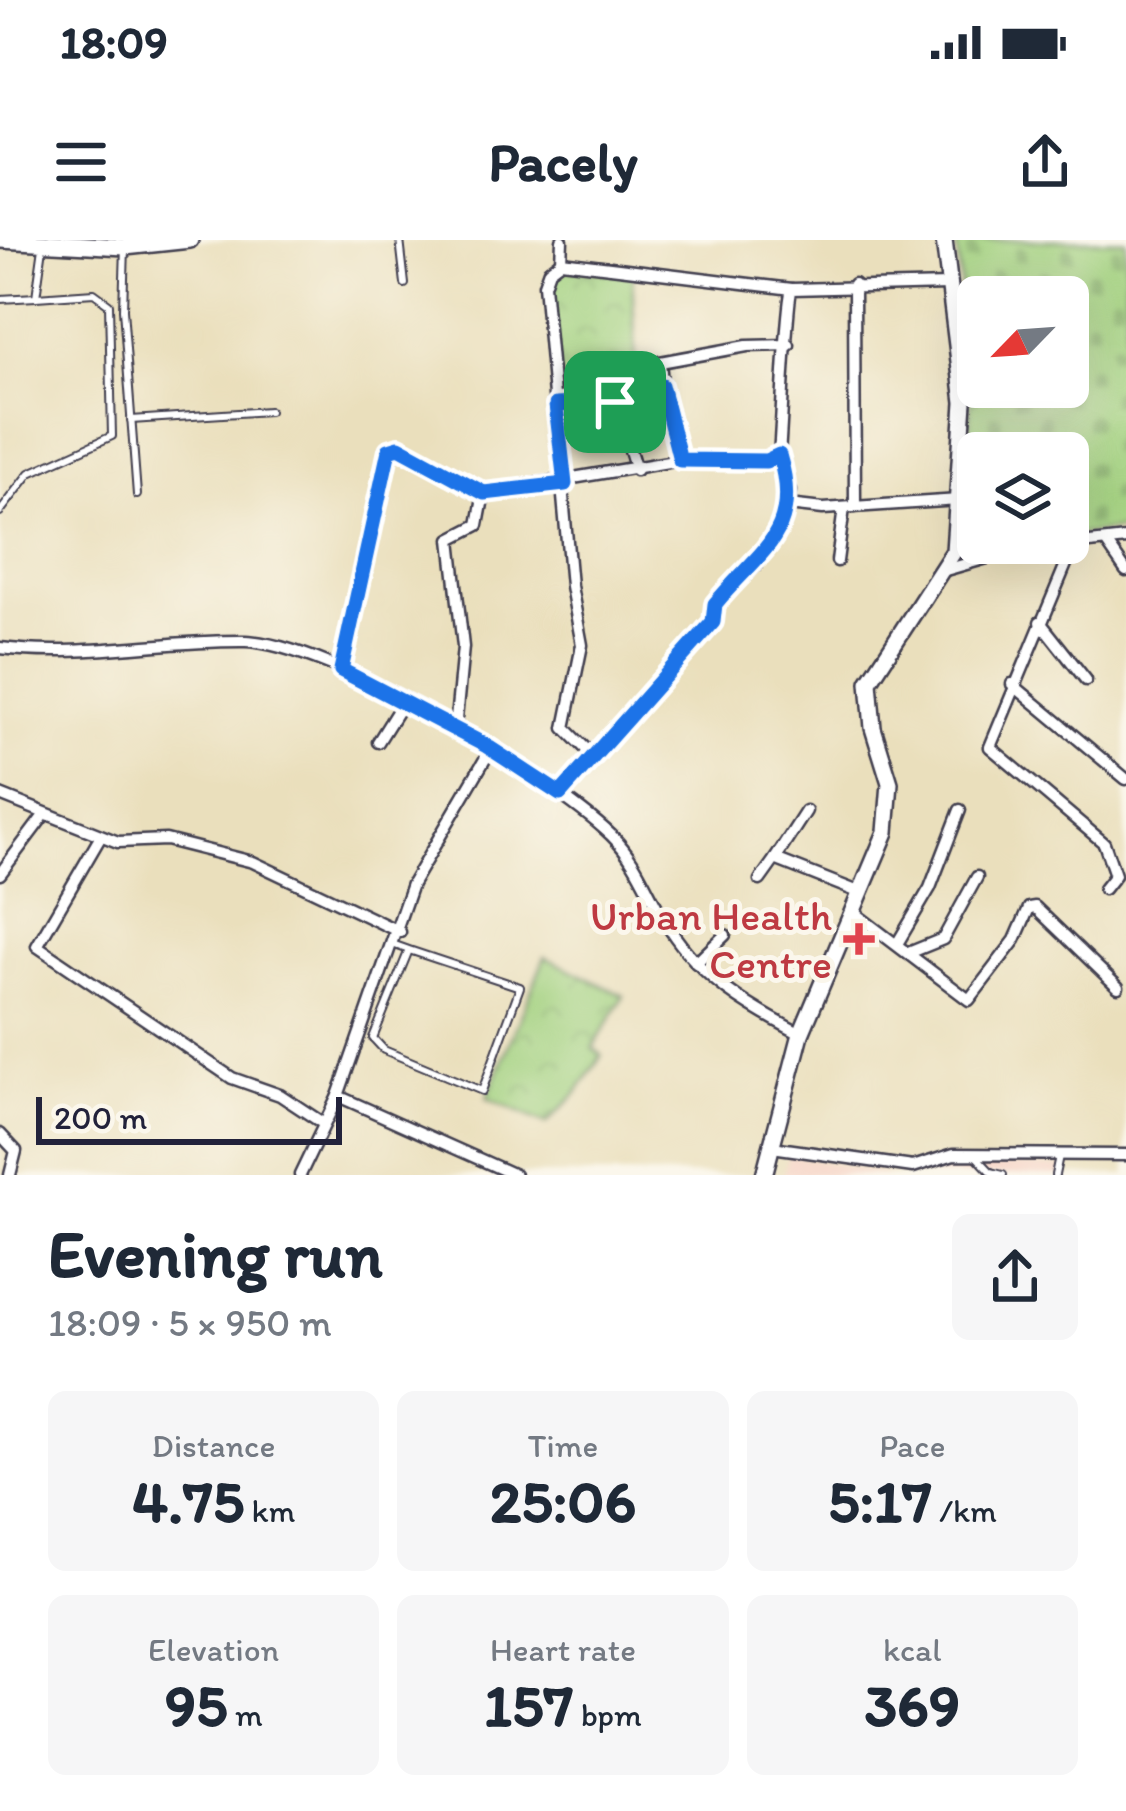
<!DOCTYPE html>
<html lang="en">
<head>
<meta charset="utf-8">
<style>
	body { margin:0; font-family:Itim,sans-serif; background:#f6f6f7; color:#1f2937; height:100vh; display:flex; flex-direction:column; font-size:45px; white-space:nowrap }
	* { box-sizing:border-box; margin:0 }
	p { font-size:39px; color:#747a83 }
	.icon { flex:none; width:66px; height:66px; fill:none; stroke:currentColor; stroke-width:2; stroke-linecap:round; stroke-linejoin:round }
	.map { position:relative; height:935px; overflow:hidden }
	.sheet { display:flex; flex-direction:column; background:#fff; flex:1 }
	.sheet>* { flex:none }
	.needle { width:78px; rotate:245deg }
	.buttons { position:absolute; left:957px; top:36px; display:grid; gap:24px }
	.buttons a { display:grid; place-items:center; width:132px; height:132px; border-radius:18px; background:#fff; box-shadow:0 12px 48px #0002; font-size:60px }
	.scale { position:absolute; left:36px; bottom:30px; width:306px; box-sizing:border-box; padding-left:12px; border:6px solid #22223b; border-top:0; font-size:33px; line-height:42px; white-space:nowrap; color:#22223b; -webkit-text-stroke:9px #fbf7ec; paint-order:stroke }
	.pin { position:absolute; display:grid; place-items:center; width:102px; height:102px; color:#fff; margin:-51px; border-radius:24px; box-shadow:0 6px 18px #0006 }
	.round { display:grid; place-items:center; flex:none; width:126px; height:126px; border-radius:18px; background:#f6f6f7 }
	.overview { display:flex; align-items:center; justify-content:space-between; height:204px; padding:0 48px }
	h1 { font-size:66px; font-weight:700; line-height:90px }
	.metrics { display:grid; grid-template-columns:repeat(3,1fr); gap:18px; height:204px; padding:12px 48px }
	.metrics div { display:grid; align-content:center; border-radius:18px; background:#f6f6f7; text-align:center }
	.metrics b { font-size:60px; font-weight:700 }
	.metrics small { font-size:33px; font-weight:400 }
	.metrics p { font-size:33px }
	.status { display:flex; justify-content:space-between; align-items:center; height:84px; padding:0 60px; background:#fff; direction:ltr }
	.status svg { height:33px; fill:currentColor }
	header { display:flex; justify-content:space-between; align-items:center; height:156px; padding:0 48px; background:#fff; font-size:54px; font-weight:700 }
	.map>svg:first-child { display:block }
	.built { fill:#f6d2c4 }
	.cemetery { fill:url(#cemetery-stones); stroke:#62795c; stroke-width:3; fill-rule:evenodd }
	.park { fill:url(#park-crowns); stroke:#62795c; stroke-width:3 }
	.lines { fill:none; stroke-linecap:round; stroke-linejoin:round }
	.lane-casing { stroke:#403e4e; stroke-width:10 }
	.street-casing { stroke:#403e4e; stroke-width:15 }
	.secondary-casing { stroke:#403e4e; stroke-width:20 }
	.lane { stroke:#fff; stroke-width:6 }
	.street { stroke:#fff; stroke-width:10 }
	.secondary { stroke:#fff; stroke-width:15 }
	.route-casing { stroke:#fff; stroke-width:24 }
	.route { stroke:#1a73e8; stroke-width:15 }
	.health-dot { fill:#e0444e; stroke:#fbf7ec; stroke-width:4.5 }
	.labels { text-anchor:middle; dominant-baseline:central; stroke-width:10; stroke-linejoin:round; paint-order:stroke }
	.health-label { font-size:42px; fill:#be3a42; stroke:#fbf7ec; text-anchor:end }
</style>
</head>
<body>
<div class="status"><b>18:09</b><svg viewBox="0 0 49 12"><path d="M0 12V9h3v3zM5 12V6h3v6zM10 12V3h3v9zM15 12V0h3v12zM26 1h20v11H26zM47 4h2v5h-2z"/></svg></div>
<header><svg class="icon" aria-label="menu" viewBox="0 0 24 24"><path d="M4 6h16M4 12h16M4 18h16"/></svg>Pacely<svg class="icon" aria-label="share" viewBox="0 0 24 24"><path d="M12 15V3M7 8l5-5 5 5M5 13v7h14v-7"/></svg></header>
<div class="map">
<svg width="1126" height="935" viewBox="0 0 1126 935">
	<defs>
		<pattern id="cemetery-stones" width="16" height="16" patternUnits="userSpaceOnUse" patternTransform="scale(3)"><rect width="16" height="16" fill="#a1d07e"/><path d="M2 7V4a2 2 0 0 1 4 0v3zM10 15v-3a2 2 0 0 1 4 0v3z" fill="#8ab26e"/></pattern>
		<pattern id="park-crowns" width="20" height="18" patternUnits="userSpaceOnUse" patternTransform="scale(3)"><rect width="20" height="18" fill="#a1d07e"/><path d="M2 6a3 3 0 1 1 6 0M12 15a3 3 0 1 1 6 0" fill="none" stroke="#8ab26e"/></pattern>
	</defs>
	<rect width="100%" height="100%" fill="#fbf7ec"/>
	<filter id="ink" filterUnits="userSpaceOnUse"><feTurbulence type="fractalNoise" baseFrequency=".00833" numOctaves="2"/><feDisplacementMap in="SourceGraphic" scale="24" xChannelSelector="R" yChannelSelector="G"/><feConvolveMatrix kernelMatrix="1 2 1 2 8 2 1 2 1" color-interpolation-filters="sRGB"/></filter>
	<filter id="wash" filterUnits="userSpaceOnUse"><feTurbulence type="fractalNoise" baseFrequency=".004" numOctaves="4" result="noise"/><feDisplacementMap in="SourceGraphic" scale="48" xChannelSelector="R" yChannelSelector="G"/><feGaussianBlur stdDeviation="2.7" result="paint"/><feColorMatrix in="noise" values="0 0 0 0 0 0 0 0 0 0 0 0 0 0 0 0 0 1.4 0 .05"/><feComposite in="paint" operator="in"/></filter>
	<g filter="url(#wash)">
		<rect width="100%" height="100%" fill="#eadfbc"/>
		<!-- built -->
		<g class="built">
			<path d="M789 915 892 935H783Z"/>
			<path d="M947 922 1064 927 1062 935H931Z"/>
		</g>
		<!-- cemetery -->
		<path class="cemetery" d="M956 0H1126V289L1068 296V213H978V303H1003L964 307 971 152ZM978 57H1068V147H978Z"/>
		<!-- park -->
		<g class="park">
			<path d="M562 29 632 34 637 142 631 148 565 159 558 149 549 40Z"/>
			<path d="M545 717 624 756 593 808 602 815 576 854 546 884 487 858Z"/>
		</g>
	</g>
	<g filter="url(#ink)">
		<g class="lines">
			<defs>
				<g id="lane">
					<path d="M400 0 405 44"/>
					<path d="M125 7 123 69 137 255"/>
					<path d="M0 59 36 57 43 7"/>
					<path d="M131 180 269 171"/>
					<path d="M0 272 30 233 112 196 109 64 94 53 36 57"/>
					<path d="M395 705 409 710 373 798 384 810 482 851 520 747 409 710"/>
					<path d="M974 914 991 932 1003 935"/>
					<path d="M1055 935 1059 916"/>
				</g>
				<g id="street">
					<path d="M561 21 562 0"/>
					<path d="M854 44 855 267"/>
					<path d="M615 162 636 230"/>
					<path d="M556 165 615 162 661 145"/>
					<path d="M680 220 666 180 660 122 747 106 789 105"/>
					<path d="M788 265 823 269 959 260"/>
					<path d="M1106 302 1126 331"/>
					<path d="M1074 305 990 507 1104 603 1115 635 1104 649"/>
					<path d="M837 321 844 268"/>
					<path d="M942 331 1008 312 1126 299"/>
					<path d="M1040 382 1086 440"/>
					<path d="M0 408C82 418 162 400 245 401 329 403 549 536 611 595 639 622 648 656 669 688 703 740 747 766 801 794"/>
					<path d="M342 430 389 210 399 207 484 253 680 220 766 221 779 215C781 192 787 57 792 49L948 45"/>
					<path d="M1012 444 1126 539"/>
					<path d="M455 490 463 407 451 299 478 285 484 253"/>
					<path d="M378 502 403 462"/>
					<path d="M595 518 565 488 582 405 571 346 544 44 549 30 561 21 792 49"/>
					<path d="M560 553 713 382 715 364 756 325 787 272 790 251 779 215"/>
					<path d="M0 555 118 602 166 600 253 622 400 692"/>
					<path d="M806 571 775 619 861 653"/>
					<path d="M101 596 37 706 232 838 280 855 324 884"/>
					<path d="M0 634 45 574"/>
					<path d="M760 640 775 619"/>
					<path d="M853 672 969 760 1015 700 1029 668 1035 667 1118 747"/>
					<path d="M897 704 930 648 960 570"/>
					<path d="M911 712 943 699 977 637"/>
					<path d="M696 723 725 695"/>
					<path d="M338 856 515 935"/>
					<path d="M0 894 16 911 10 935"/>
					<path d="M772 907 913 927 954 914 1126 915"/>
					<path d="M300 935 338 856 412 644 491 509"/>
				</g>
				<g id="secondary">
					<path d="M0 0 125 7 190 0"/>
					<path d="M764 935 801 794 886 592 890 543 873 488 869 442 954 311 964 162 944 0"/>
				</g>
			</defs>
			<!-- lane casing -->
			<use href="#lane" class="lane-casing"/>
			<!-- street casing -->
			<use href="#street" class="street-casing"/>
			<!-- secondary casing -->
			<use href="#secondary" class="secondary-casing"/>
			<!-- lane -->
			<use href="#lane" class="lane"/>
			<!-- street -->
			<use href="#street" class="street"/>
			<!-- secondary -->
			<use href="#secondary" class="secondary"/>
		</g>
	</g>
	<g class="lines" filter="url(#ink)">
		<defs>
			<path id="route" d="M661 145 680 220 766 221 779 215C803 294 759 310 715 364L713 382 560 554 485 505 341 430 389 210 399 207 484 253 565 244 556 165 615 162Z"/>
		</defs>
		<!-- route casing -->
		<use href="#route" class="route-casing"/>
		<!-- route -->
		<use href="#route" class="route"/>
	</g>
	<!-- markers -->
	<path class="health-dot" d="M853 681h12v12h12v12h-12v12h-12v-12h-12v-12h12z"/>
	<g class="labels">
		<!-- health labels -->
		<g class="health-label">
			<text x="832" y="675">Urban Health<tspan x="832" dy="48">Centre</tspan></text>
		</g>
	</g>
</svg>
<div class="buttons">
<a><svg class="needle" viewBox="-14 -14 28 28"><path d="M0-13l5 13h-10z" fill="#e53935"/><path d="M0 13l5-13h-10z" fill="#747a83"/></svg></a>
<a><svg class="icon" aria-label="layers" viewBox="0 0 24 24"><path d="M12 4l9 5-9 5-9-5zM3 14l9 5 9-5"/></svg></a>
</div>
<div class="scale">200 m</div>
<div class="pin" style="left:615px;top:162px;background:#1e9e55"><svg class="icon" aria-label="arrive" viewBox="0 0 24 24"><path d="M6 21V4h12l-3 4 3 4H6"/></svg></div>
</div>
<section class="sheet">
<div class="overview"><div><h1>Evening run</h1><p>18:09 · 5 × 950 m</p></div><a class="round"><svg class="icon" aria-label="share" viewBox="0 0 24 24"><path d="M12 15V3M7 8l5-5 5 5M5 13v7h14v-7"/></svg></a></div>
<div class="metrics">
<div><p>Distance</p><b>4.75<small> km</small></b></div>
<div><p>Time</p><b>25:06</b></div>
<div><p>Pace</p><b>5:17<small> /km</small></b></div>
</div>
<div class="metrics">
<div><p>Elevation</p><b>95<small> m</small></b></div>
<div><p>Heart rate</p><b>157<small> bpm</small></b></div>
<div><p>kcal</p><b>369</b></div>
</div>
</section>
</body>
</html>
